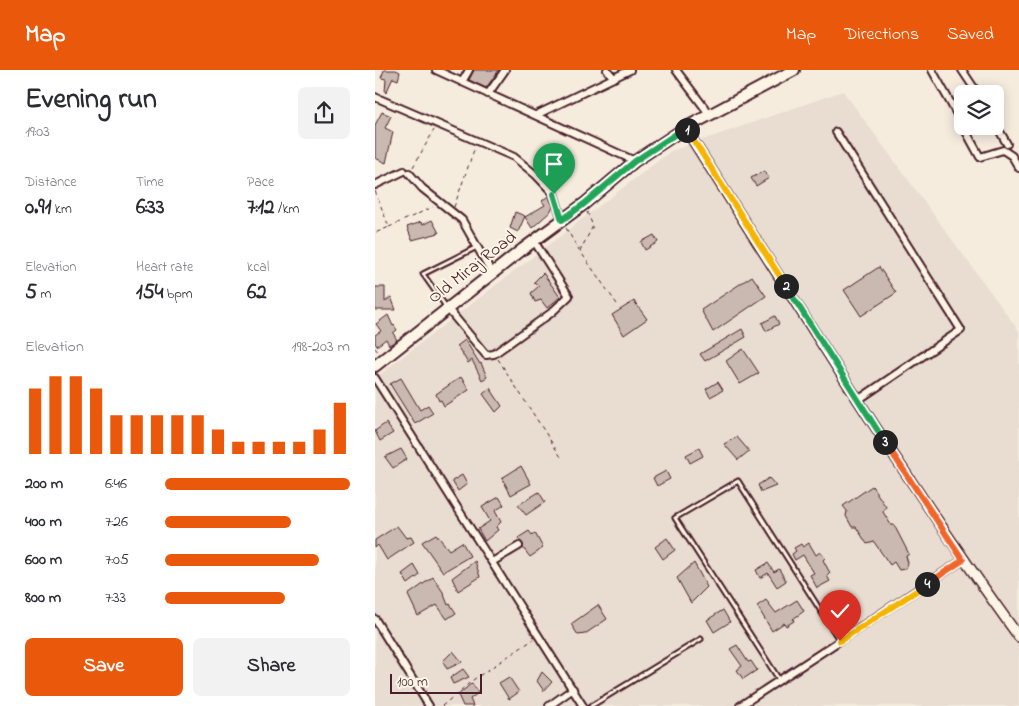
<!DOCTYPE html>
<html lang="en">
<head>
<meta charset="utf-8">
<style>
	body { margin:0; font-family:"Indie Flower",sans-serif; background:#f2f2f3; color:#2b2b33; height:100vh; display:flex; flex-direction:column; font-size:19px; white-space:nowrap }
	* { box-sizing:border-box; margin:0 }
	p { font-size:16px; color:#7c7c81 }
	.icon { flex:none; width:28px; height:28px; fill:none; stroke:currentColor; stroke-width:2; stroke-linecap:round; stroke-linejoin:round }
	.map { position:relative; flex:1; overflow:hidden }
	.drawer { display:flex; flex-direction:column; background:#fff; width:375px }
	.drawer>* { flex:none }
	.tools { position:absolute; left:579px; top:15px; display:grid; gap:10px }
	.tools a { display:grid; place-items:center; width:50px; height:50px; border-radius:8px; background:#fff; box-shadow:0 2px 12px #0003; font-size:25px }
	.scale { position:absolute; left:15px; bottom:12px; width:92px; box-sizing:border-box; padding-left:5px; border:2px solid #4a1f2b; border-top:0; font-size:14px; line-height:18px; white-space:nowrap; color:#4a1f2b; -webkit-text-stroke:4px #fcf5e5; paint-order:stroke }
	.pin { position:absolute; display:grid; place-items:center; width:42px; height:42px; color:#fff; margin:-51px -21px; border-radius:50% 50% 50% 0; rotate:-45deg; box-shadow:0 0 5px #0007 }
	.pin .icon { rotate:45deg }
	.km { position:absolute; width:25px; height:25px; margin:-12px; border-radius:50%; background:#222; color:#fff; font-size:14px; line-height:25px; text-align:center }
	.round { display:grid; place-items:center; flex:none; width:52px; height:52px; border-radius:8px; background:#f2f2f3 }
	.headline { display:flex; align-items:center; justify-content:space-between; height:85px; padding:0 25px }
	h1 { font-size:28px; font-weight:700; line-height:38px }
	.figures { display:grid; grid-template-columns:repeat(3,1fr); gap:8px; height:85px; padding:5px 25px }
	.figures div { display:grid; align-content:center }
	.figures b { font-size:21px; font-weight:700 }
	.figures small { font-size:14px; font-weight:400 }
	.figures p { font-size:14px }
	.chart { height:140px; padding:10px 25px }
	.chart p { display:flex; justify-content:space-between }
	.chart svg { width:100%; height:90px; margin-top:5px; stroke:#ea580c; stroke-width:6 }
	.action { display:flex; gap:10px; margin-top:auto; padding:10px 25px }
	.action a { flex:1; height:58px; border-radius:8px; background:#ea580c; color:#fff; font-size:20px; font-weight:700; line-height:58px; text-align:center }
	.action a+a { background:#f2f2f3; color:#2b2b33 }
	ul { padding:0 25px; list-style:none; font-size:16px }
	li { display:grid; grid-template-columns:80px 60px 1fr; align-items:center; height:38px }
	li i { height:12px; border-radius:6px; background:#ea580c }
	header { display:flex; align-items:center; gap:30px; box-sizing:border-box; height:70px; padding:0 25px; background:#ea580c; color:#fff }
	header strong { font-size:24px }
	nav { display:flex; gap:28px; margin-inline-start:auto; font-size:18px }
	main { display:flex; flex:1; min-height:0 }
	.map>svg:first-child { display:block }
	.built { fill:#e8ddd0 }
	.building { fill:#cab9b1; stroke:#4a1f2b }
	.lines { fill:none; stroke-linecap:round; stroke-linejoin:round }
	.lane-casing { stroke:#4a1f2b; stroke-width:7 }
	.street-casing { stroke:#4a1f2b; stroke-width:10 }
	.secondary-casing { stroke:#4a1f2b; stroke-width:12 }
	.primary-casing { stroke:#4a1f2b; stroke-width:14 }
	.path { stroke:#4a1f2b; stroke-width:1; stroke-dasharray:4 4; stroke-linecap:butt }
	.lane { stroke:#fcf5e5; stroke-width:3 }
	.street { stroke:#fcf5e5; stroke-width:6 }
	.secondary { stroke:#fcf5e5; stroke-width:9 }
	.primary { stroke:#fcf5e5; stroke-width:10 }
	.split-1-casing { stroke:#fff; stroke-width:10 }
	.split-2-casing { stroke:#fff; stroke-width:10 }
	.split-3-casing { stroke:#fff; stroke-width:10 }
	.split-4-casing { stroke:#fff; stroke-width:10 }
	.split-5-casing { stroke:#fff; stroke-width:10 }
	.split-1 { stroke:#22a559; stroke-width:6 }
	.split-2 { stroke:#f5b400; stroke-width:6 }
	.split-3 { stroke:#22a559; stroke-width:6 }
	.split-4 { stroke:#f0652b; stroke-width:6 }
	.split-5 { stroke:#f5b400; stroke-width:6 }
	.labels { text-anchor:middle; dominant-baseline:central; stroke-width:4; stroke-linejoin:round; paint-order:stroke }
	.street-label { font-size:18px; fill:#4a1f2b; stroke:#fcf5e5 }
</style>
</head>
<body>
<header>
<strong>Map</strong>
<nav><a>Map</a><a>Directions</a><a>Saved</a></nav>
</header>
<main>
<section class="drawer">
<div class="headline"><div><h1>Evening run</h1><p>19:03</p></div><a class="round"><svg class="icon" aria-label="share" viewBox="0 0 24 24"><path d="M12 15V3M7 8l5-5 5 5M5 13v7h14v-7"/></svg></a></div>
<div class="figures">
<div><p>Distance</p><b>0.91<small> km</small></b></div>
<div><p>Time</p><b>6:33</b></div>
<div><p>Pace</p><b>7:12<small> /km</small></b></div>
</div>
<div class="figures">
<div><p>Elevation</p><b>5<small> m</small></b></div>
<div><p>Heart rate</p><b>154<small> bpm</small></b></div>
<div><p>kcal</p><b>62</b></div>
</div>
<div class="chart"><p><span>Elevation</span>198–203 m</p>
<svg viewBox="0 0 160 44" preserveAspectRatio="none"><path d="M5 44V12M15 44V6M25 44V6M35 44V12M45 44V25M55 44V25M65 44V25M75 44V25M85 44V25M95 44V32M105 44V38M115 44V38M125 44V38M135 44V38M145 44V32M155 44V19"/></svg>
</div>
<ul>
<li><b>200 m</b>6:46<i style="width:100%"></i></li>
<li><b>400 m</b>7:26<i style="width:68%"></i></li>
<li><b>600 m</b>7:05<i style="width:83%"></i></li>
<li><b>800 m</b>7:33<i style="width:65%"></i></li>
</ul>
<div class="action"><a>Save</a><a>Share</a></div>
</section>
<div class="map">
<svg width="644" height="636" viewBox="0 0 644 636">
	<rect width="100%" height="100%" fill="#f5ecde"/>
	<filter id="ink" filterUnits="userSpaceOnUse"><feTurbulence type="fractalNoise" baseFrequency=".02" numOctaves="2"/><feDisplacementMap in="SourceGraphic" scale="10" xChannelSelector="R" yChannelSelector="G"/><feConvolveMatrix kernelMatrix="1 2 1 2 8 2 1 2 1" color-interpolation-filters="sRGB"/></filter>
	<g filter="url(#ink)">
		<!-- built -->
		<path class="built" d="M468 21 644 261V636H0V308L296 81Z"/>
		<!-- building -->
		<g class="building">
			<path d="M9 0H21L25 2 23 10 18 8 11 23 10 22 11 9 6 8Z"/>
			<path d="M99 0H124L111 18 94 10Z"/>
			<path d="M7 42 16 46 10 58 18 62 11 93 0 88V55Z"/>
			<path d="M389 101 394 108 381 116 376 108Z"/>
			<path d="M173 126 178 136 175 142 157 158 150 147 170 135 167 131Z"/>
			<path d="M140 142 150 146 143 162 135 158Z"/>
			<path d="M57 150 64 163 37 170 32 157 46 152 47 155Z"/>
			<path d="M279 165 283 172 270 180 266 172Z"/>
			<path d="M504 197 521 223 486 246 469 220Z"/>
			<path d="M168 203 185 227 172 238 166 230 160 232 156 223 164 216 159 212Z"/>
			<path d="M377 206 391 226 338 262 326 240Z"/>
			<path d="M0 217H10V232L16 227 21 240H0Z"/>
			<path d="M259 231 272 249 249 265 237 245Z"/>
			<path d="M13 245 18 256 19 255 22 260 18 263 22 270 14 275 11 269 2 276 0 273V265L6 261 1 254Z"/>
			<path d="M400 246 404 254 391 261 387 253Z"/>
			<path d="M367 259 371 267 330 291 325 284Z"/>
			<path d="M90 270 105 294 106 293 112 307 107 310 97 290 93 293 82 276Z"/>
			<path d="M368 279 384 303 365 314 351 291Z"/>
			<path d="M86 307 94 320 69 336 66 330 64 331 61 324Z"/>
			<path d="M26 308 45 340 53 335 58 343 40 354 15 314Z"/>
			<path d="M343 312 348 320 335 327 331 319Z"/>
			<path d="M115 318 127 336 121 342 108 324Z"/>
			<path d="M11 353 18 363 5 371 0 361Z"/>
			<path d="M362 367 374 381 363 390 349 374Z"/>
			<path d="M324 378 328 386 315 393 311 385Z"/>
			<path d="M26 379 32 389 18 398 10 387Z"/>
			<path d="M146 396 156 414 136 425 127 408Z"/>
			<path d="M291 401 295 409 282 416 278 408Z"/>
			<path d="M87 405 92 414 83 421 77 411Z"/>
			<path d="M394 408 401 416 386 422 383 415Z"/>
			<path d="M497 416 511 437 508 442 516 455H519L534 484 531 486 533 493 530 499 524 500 519 492 515 495 499 472 492 474 481 457H477L471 446 472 441 468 436Z"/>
			<path d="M164 422 170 432 151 445 143 435Z"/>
			<path d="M124 427 129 435 120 441 126 452 121 457 123 460 110 471 103 459 115 451 107 437Z"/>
			<path d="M22 456 31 468 36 467 39 472 12 490 3 475 0 478V470Z"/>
			<path d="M154 461 157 465 160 463 168 478 155 487 148 478V474L143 468Z"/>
			<path d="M61 464 74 480 87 472 95 486 68 502 47 472Z"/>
			<path d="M292 468 300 480 288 489 280 477Z"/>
			<path d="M434 473 441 485 445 482 450 488 448 490 455 503 452 506 455 511 442 518 435 505 439 503 428 485 420 490 417 484 421 481 419 478 426 474 428 477Z"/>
			<path d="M100 491 105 507 83 521 77 508Z"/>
			<path d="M319 493 332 517 316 533 302 508Z"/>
			<path d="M393 493 399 502 404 499 411 511 402 517 393 503 385 508 381 500Z"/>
			<path d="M39 495 45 505 33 514 27 504Z"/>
			<path d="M58 507 68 522 73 535 75 534 81 543 72 549 62 535 43 546 33 525Z"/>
			<path d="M391 530 401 543 422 530 429 541 418 549 419 551 411 556 409 553 397 561 382 536Z"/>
			<path d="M477 532 483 542 470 551 463 540Z"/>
			<path d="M223 535 232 549 210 564 203 565 196 554Z"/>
			<path d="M348 540 355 552 339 562 332 550Z"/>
			<path d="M362 575 373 592 376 591 382 600 368 609 362 600 367 596 355 579Z"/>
			<path d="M78 581 87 592 72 599 68 591Z"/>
			<path d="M88 599 94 607 78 614 75 608Z"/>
			<path d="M167 602 177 612 169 621 162 611Z"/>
			<path d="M134 607 144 622 134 629 124 613Z"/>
			<path d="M97 613 103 623 95 629 98 636H88L83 625Z"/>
		</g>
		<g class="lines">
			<defs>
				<g id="lane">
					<path d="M72 238 48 204 102 177"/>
					<path d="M405 611 300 448 363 411 465 571"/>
					<path d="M216 636 326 569"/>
				</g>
				<g id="street">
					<path d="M61 0 260 91"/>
					<path d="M232 0 239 8"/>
					<path d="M301 0 335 45"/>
					<path d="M557 0 588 55"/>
					<path d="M587 0 603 24"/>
					<path d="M87 12 94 0"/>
					<path d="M113 24 130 0"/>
					<path d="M0 27 139 87 161 105 179 124 187 150"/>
					<path d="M161 45 255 0"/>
					<path d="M620 53 632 74"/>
					<path d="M588 56 605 87 628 80 637 86 644 98"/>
					<path d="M461 62 586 260 483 330"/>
					<path d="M34 103 47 118 87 150 117 203"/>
					<path d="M0 115 29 101"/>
					<path d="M73 239 111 285 119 284 176 243 194 226 159 171"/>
					<path d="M0 308 208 636"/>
					<path d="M117 492 144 476"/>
					<path d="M0 549 54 636"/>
					<path d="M174 636 198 619"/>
					<path d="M365 636 588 490"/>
				</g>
				<path id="secondary" d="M310 58C419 229 525 403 644 567"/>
				<path id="primary" d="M0 296 148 179 209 134 260 91 310 58 419 0"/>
			</defs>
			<!-- lane casing -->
			<use href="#lane" class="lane-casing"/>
			<!-- street casing -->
			<use href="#street" class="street-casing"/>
			<!-- secondary casing -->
			<use href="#secondary" class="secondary-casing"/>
			<!-- primary casing -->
			<use href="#primary" class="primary-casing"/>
			<!-- path -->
			<g class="path">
				<path d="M38 97 59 60"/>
				<path d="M0 121 14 157 0 163"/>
				<path d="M79 137 100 77"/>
				<path d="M212 142 218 156 205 181 244 237"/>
				<path d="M14 157 58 137"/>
				<path d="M191 158 204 180"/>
				<path d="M0 278 4 283"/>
				<path d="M123 289 186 387"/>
				<path d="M67 636 98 610 159 569"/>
			</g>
			<!-- lane -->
			<use href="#lane" class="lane"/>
			<!-- street -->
			<use href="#street" class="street"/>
			<!-- secondary -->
			<use href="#secondary" class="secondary"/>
			<!-- primary -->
			<use href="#primary" class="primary"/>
		</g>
	</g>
	<g class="lines" filter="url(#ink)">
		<defs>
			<path id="split-1" d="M179 124 187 150 209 134 260 91 310 58 312 60"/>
			<path id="split-2" d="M312 60 411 216"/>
			<path id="split-3" d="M411 216 510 372"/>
			<path id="split-4" d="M510 372 588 490 552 514"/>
			<path id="split-5" d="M465 571 552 514"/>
		</defs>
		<!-- split-1 casing -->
		<use href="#split-1" class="split-1-casing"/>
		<!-- split-2 casing -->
		<use href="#split-2" class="split-2-casing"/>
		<!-- split-3 casing -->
		<use href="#split-3" class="split-3-casing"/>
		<!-- split-4 casing -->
		<use href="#split-4" class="split-4-casing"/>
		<!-- split-5 casing -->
		<use href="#split-5" class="split-5-casing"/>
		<!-- split-1 -->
		<use href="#split-1" class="split-1"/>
		<!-- split-2 -->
		<use href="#split-2" class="split-2"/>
		<!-- split-3 -->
		<use href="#split-3" class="split-3"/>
		<!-- split-4 -->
		<use href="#split-4" class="split-4"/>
		<!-- split-5 -->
		<use href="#split-5" class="split-5"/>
	</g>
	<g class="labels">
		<!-- street labels -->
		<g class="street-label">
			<text transform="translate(98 198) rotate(-38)">Old Miraj Road</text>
		</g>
	</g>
</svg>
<div class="tools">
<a><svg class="icon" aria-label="layers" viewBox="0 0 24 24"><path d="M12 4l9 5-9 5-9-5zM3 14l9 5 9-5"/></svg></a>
</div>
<div class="scale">100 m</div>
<div class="pin" style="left:179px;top:124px;background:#1e9e55"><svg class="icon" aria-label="arrive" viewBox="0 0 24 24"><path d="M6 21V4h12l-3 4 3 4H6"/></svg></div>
<div class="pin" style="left:465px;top:571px;background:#d93025"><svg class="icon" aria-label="check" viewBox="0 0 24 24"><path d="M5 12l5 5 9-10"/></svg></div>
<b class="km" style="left:312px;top:60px">1</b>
<b class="km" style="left:411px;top:216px">2</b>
<b class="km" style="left:510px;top:372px">3</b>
<b class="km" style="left:552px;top:514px">4</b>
</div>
</main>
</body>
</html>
